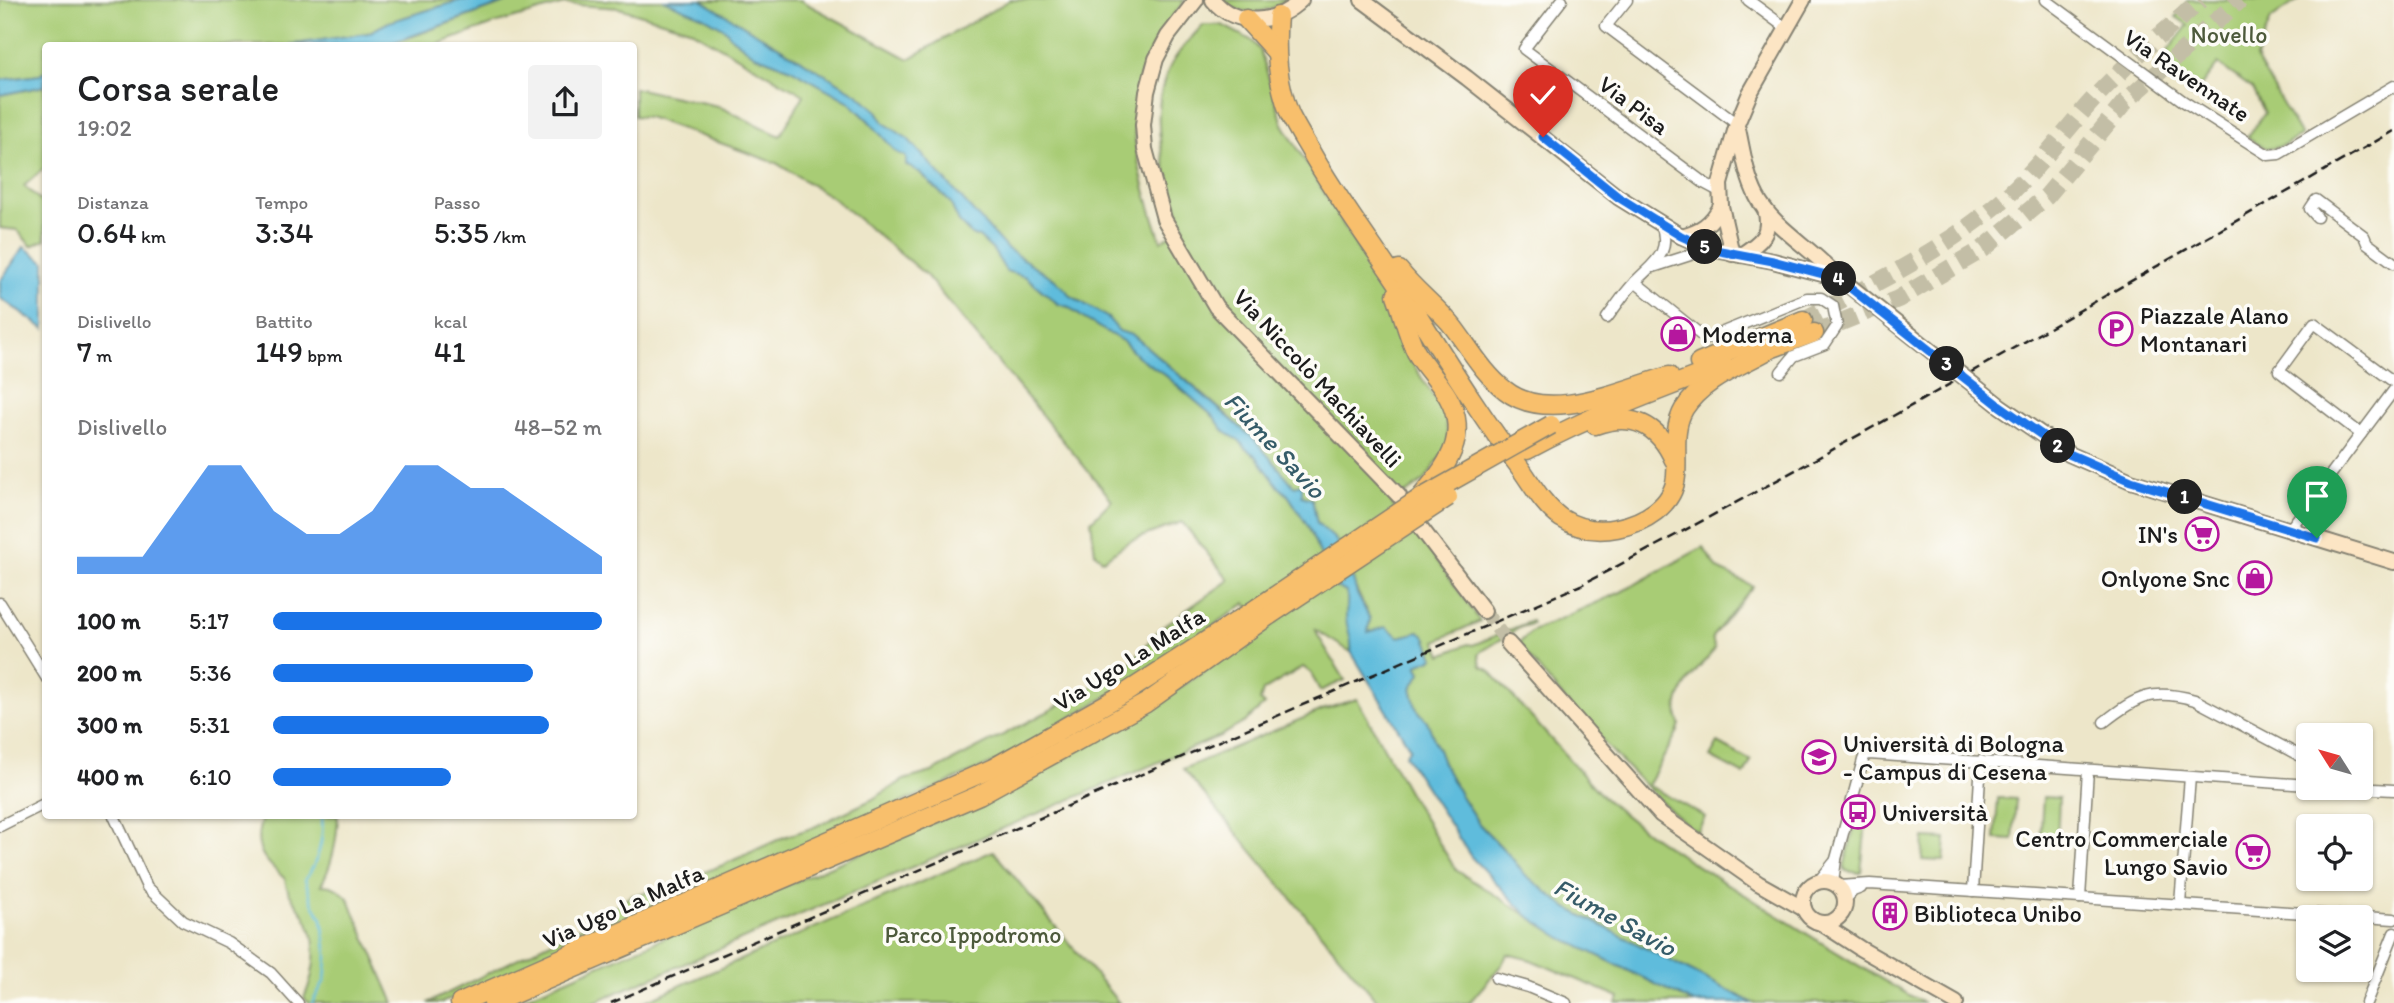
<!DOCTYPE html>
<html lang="it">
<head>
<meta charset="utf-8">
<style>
	body { margin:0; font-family:Itim,sans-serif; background:#f2f2f2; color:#202124; height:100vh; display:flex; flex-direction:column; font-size:26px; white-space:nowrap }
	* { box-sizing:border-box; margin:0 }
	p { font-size:23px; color:#757577 }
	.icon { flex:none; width:38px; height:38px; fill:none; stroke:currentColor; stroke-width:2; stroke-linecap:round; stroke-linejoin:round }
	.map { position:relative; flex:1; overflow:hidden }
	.panel { position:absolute; left:42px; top:42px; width:595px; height:777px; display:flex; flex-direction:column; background:#fff; border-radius:7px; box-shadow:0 2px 5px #0004 }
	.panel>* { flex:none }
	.needle { width:46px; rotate:307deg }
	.fabs { position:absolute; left:2296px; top:723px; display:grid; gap:14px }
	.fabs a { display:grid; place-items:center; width:77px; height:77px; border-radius:7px; background:#fff; box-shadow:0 2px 5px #0004; font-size:35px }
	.pin { position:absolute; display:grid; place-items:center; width:60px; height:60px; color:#fff; margin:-72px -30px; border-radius:50% 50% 50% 0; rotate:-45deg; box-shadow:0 0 7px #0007 }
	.pin .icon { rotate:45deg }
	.km { position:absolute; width:35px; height:35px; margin:-18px; border-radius:50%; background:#222; color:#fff; font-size:19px; line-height:35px; text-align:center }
	.round { display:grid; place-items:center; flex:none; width:74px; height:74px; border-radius:7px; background:#f2f2f2 }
	.headline { display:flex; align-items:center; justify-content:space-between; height:119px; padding:0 35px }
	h1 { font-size:38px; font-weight:600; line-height:52px }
	.stats { display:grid; grid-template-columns:repeat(3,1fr); gap:10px; height:119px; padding:7px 35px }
	.stats div { display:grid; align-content:center }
	.stats b { font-size:30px; font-weight:600 }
	.stats small { font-size:19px; font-weight:400 }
	.stats p { font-size:19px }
	.chart { height:196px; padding:14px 35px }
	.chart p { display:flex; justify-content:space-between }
	.chart svg { width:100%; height:126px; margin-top:7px; fill:#1a73e8; opacity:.7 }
	ul { padding:0 35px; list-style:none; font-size:23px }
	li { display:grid; grid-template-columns:112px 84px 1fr; align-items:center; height:52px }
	li i { height:18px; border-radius:9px; background:#1a73e8 }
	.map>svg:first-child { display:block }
	.green { fill:#a8cc75; stroke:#627448; stroke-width:2 }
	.water { fill:#5ebcdc; stroke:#3d6c7c; stroke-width:2 }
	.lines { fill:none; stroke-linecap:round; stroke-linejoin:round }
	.stream { stroke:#5ebcdc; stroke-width:2.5 }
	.secondary-tunnel { stroke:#c3bea6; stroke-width:14; stroke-dasharray:14 7; stroke-linecap:butt }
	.highway-tunnel { stroke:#c3bea6; stroke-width:18; stroke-dasharray:18 9; stroke-linecap:butt }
	.street-casing { stroke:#848172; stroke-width:13 }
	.secondary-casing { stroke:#848172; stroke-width:18 }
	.highway-casing { stroke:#848172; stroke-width:21 }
	.street { stroke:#fff; stroke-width:10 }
	.secondary { stroke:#fce5c4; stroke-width:14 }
	.highway { stroke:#f8bf6c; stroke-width:18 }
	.rail { stroke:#1c1c1c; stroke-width:2.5; stroke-dasharray:10 5; stroke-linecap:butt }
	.secondary-bridge-casing { stroke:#848172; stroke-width:18; stroke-linecap:butt }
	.highway-bridge-casing { stroke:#848172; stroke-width:21; stroke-linecap:butt }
	.secondary-bridge { stroke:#fce5c4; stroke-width:14 }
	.highway-bridge { stroke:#f8bf6c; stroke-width:18 }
	.route-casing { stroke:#fff; stroke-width:14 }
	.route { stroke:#1a73e8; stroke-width:9 }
	.labels { text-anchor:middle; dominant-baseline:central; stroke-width:7; stroke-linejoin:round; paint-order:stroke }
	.park-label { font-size:24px; fill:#4d5a3b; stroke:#fdfcf7 }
	.street-label { font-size:24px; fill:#1c1c1c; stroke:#fdfcf7 }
	.poi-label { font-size:24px; fill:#1c1c1c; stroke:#fdfcf7; text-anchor:start }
	.water-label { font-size:26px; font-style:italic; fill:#365c69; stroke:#fdfcf7 }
</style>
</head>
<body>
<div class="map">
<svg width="2394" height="1003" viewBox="0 0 2394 1003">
	<rect width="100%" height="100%" fill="#fdfcf7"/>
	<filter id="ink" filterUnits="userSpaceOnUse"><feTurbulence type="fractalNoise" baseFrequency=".0143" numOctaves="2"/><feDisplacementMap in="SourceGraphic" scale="14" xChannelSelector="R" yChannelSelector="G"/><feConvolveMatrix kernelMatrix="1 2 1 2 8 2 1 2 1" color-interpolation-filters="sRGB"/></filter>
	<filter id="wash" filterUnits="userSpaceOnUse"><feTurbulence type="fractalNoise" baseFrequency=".00686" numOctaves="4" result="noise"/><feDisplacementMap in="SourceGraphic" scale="28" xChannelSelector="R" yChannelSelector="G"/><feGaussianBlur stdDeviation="1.57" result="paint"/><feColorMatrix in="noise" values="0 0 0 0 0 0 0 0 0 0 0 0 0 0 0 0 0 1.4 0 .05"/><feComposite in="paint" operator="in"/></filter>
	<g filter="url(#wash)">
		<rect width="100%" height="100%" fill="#ede6c9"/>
		<!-- green -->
		<g class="green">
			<path d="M0 0H461L389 22 368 33 289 45 46 46 45 71 41 75 0 80Z"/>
			<path d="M513 0H663L669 2 704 17 725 29 732 38 755 55 789 68 848 101 906 157V165L919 172 950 202 959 222 973 236 979 237 993 250 1006 271 1026 277 1058 304 1069 307 1083 318 1124 342 1137 356 1164 374 1214 417 1225 432 1240 441 1245 448 1256 456 1279 487 1288 495 1308 526 1318 549 1346 592 1349 601 1346 616 1352 638 1351 652 1314 629 1345 680 1320 691 1311 673 1303 667 1263 691 1260 701 1264 705 1245 722 1220 736 592 1003H512L1011 789C1098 742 1180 689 1262 632L1246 603 1133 681 995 762 441 1003H428L589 923 631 896 663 888 723 865 784 837 812 828 871 800 904 780 932 772 1045 713 1126 668 1161 628 1229 580 1182 522 1130 541 1103 560 1095 553 1091 521 1112 500 926 275 833 198 776 163 648 117 634 116V88L718 106 780 136 804 95 689 29 619 8 564 4 494 24 436 45 386 46Z"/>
			<path d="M701 0H800L909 59 1010 0H1185C1175 14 1163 28 1154 44 1117 110 1139 174 1161 241L1184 227C1166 178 1144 112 1172 63 1180 49 1192 37 1203 25H1222L1251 40 1260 50 1283 124 1379 284 1413 364 1445 415 1449 444 1425 480 1391 504 1440 564 1480 621 1436 641 1442 655 1468 644 1473 645 1531 621 1532 624 1521 627 1481 652 1479 655 1481 666 1489 670 1601 795C1646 836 1699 867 1750 898 1808 934 1864 971 1924 1003H1753L1567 908 1523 873 1511 857 1479 824 1459 793 1443 763 1427 721 1416 708 1411 688 1421 673 1417 665 1434 658 1419 632 1399 637 1386 627 1367 633C1368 629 1370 625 1370 620 1369 616 1352 579 1349 576L1336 540 1317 523 1312 499 1302 496 1233 420 1134 336 1118 331 1108 318 1068 294 1054 279 1006 248 908 139 884 123 877 111 859 95Z"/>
			<path d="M1221 0H1287C1266 14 1241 18 1221 0Z"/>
			<path d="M2188 0H2298L2271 19 2256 58 2301 136C2277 148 2269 157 2247 136L2265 113 2253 89 2218 64 2193 96 2155 67 2188 25 2176 17Z"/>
			<path d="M45 86V167L24 186 45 204V240L31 246 17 230 0 228V95Z"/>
			<path d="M1703 547 1718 569 1753 586 1712 637 1715 649C1699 670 1668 694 1680 724L1678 731 1648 785 1705 817 1697 832C1672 814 1652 792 1630 770 1590 729 1552 688 1519 643L1532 631 1621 592Z"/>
			<path d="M1357 699 1414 802 1456 870 1562 938 1694 1003H1617L1619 997 1531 960 1508 954 1499 968 1469 1003H1379L1183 769 1325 709Z"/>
			<path d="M1718 743 1751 761 1744 775 1710 757Z"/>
			<path d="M2043 797 2059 798 2057 843 2040 842Z"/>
			<path d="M1998 798 2016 799 2013 840 1995 839Z"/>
			<path d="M263 816H338C337 840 333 864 321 885 333 885 339 889 348 898L394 1003H309L304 998C316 971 320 939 303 913 295 901 286 893 285 879 262 858 251 847 263 816Z"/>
			<path d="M1856 820 1866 821 1861 873 1846 871 1844 867Z"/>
			<path d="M1924 838 1946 839 1944 861 1922 860Z"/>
			<path d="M993 851 1119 1003H642L686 983Z"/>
		</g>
		<!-- water -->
		<g class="water">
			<path d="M461 0H513L386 45H289L368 33 389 22Z"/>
			<path d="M663 0H701L859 95 877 111 884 123 908 139 1006 248 1054 279 1067 291 1068 294 1108 318 1119 331 1134 336 1254 439 1294 486 1302 484V496L1312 499 1317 523 1336 540 1349 576 1353 579 1357 594 1370 619 1368 632 1386 627 1399 637 1419 632 1426 637 1434 658 1417 665 1421 673 1411 688 1416 708 1427 721 1443 763 1459 793 1479 824 1511 857 1523 873 1567 908 1753 1003H1694L1562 938 1527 915 1471 857 1405 755 1410 748 1351 652C1353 636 1346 630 1346 616 1346 607 1349 601 1346 592L1334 586 1308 526 1288 495 1279 487 1256 456 1245 448 1240 441 1225 432 1214 417 1164 374 1137 356 1124 342 1083 318 1069 307 1058 304 1026 277 1006 271 993 250 979 237 973 236 959 222 950 202 919 172 906 165V157L896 152 867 119 848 101 789 68 755 55 732 38 725 29 704 17Z"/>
			<path d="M45 71V86L0 95V80L40 75Z"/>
			<path d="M24 247 45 262V329L0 298V281Z"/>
		</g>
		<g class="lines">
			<!-- stream -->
			<path class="stream" d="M312 1003 325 980 327 956 322 919 312 902 305 879C319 862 324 837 322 816"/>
		</g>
	</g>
	<g filter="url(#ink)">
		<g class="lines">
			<!-- secondary-tunnel -->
			<path class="secondary-tunnel" d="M1484 611 1508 643"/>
			<!-- highway-tunnel -->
			<g class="highway-tunnel">
				<path d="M1803 320C1871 286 1940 252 1999 203 2043 166 2073 117 2114 78 2141 50 2172 26 2201 0"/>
				<path d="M1814 333 1898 299 1983 249 2047 196 2125 102 2240 0"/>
			</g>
			<defs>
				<g id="street">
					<path d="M1562 0 1524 49 1704 183 1721 192"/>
					<path d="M1627 0 1606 26 1737 124"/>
					<path d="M1748 0 1786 28"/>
					<path d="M2046 0 2183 101 2268 155 2279 154 2394 86"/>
					<path d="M2317 217 2310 209 2316 200 2364 236 2367 243 2394 263"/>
					<path d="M1653 267 1709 249"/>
					<path d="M1635 282 1706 339 1807 298H1821L1833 306 1837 326 1825 344 1794 356 1781 372"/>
					<path d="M1607 318C1616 306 1625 292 1635 282 1653 263 1672 254 1661 224"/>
					<path d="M2361 434 2279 371 2314 323 2394 382"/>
					<path d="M2290 529 2394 390"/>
					<path d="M0 603 46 677"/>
					<path d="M2104 722C2137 696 2153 688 2195 700L2308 760"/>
					<path d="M2353 788 2394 790"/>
					<path d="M114 816 147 887 183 921 229 943 271 973 298 1003"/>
					<path d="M0 826 46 803"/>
					<path d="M1819 881 1836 860"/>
					<path d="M1833 883 1836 859 1863 760 1865 755 1869 754 2308 785"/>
					<path d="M1839 886 1870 884 2394 919"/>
					<path d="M1973 891 1981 761"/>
					<path d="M2080 898 2088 770"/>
					<path d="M1845 900 1853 891 1861 888"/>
					<path d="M2180 904 2190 777"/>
					<path d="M1496 978 1528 987 1566 1003"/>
					<path d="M2366 1003 2394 933"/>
				</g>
				<g id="secondary">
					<path d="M1196 0 1168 36 1156 59 1147 92 1143 125 1145 149 1164 219 1216 307 1399 496"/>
					<path d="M1213 0C1236 28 1277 24 1301 0"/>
					<path d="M1362 0 1467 78 1618 197 1681 236 1710 249 1773 261 1838 278"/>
					<path d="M1738 129C1743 152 1746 176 1757 197 1773 228 1815 250 1838 278"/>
					<path d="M1681 236C1701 231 1711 224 1721 206"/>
					<path d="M1732 254 1721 206 1720 184 1737 124 1750 93 1803 0"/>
					<path d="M1741 255C1761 242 1772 234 1765 209"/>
					<path d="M2054 443 2069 454 2131 481 2394 562"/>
					<path d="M1421 528 1484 611"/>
					<path d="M1508 643 1661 815 1758 883 1804 909"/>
					<circle cx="1824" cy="902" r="21"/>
					<path d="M1821 923 1861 949 1956 1003"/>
				</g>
				<g id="highway">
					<path d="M1278 16C1275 51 1277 82 1290 115 1296 127 1304 140 1311 152 1337 198 1369 240 1398 284 1438 346 1476 410 1521 469 1533 486 1544 506 1561 518 1578 529 1598 532 1617 528 1643 523 1674 506 1676 476 1678 454 1672 429 1684 409 1703 379 1741 366 1770 349"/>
					<path d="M1246 19 1275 51"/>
					<path d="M1399 270C1415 291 1438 307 1454 328 1470 349 1484 374 1505 390 1548 425 1622 389 1669 376"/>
					<path d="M1396 295C1403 314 1407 334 1416 352 1425 368 1439 381 1448 397 1471 438 1445 468 1419 499"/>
					<path d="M1759 353 1814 333"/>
					<path d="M1699 363 1803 320"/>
					<path d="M1595 425C1632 412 1658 424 1674 460"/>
					<path d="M1527 450C1590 416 1656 391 1723 366"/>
					<path d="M460 1003 993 768 1127 692 1257 608"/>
					<path d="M493 1003 979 795 1146 703 1270 615"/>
				</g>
			</defs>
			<!-- street casing -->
			<use href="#street" class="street-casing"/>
			<!-- secondary casing -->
			<use href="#secondary" class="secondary-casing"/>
			<!-- highway casing -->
			<use href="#highway" class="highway-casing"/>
			<!-- street -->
			<use href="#street" class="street"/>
			<!-- secondary -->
			<use href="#secondary" class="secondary"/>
			<!-- highway -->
			<use href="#highway" class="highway"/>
			<!-- rail -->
			<path class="rail" d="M611 1003 1581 585C1856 442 2124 284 2394 131"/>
			<defs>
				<path id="secondary-bridge" d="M1847 284 2000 406 2054 443"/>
				<g id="highway-bridge">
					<path d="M1257 608 1416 501 1551 425"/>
					<path d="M1270 615 1448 497"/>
				</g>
			</defs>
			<!-- secondary-bridge casing -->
			<use href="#secondary-bridge" class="secondary-bridge-casing"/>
			<!-- highway-bridge casing -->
			<use href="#highway-bridge" class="highway-bridge-casing"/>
			<!-- secondary-bridge -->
			<use href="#secondary-bridge" class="secondary-bridge"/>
			<!-- highway-bridge -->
			<use href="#highway-bridge" class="highway-bridge"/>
		</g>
	</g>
	<g class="lines" filter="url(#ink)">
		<defs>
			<path id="route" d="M1543 137 1618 197 1681 236 1710 249 1773 261 1838 278 2000 406 2069 454 2131 481 2317 538"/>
		</defs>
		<!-- route casing -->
		<use href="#route" class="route-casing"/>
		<!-- route -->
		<use href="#route" class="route"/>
	</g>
	<!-- icons -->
	<defs>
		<symbol id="parking-ring" viewBox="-11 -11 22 22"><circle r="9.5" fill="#fdfcf7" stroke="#b5179e" stroke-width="1.5"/><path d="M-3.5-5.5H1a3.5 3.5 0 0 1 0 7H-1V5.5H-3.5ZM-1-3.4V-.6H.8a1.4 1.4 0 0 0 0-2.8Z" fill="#b5179e"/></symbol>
		<symbol id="shop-ring" viewBox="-11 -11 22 22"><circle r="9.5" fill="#fdfcf7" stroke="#b5179e" stroke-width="1.5"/><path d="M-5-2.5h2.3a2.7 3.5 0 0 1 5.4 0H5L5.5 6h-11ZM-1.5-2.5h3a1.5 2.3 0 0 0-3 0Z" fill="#b5179e"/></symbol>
		<symbol id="supermarket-ring" viewBox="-11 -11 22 22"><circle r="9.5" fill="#fdfcf7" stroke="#b5179e" stroke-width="1.5"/><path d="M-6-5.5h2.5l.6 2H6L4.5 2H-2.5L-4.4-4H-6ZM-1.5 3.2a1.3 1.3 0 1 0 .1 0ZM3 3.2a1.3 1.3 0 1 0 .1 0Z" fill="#b5179e"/></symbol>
		<symbol id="university-ring" viewBox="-11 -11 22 22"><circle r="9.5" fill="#fdfcf7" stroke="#b5179e" stroke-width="1.5"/><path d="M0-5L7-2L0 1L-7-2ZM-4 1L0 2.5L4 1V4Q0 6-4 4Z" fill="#b5179e"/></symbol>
		<symbol id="bus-ring" viewBox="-11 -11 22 22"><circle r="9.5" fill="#fdfcf7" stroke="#b5179e" stroke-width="1.5"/><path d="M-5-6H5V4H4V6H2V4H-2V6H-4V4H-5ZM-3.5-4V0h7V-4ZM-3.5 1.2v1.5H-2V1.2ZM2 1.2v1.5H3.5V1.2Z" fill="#b5179e"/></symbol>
		<symbol id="building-ring" viewBox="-11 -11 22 22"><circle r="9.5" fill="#fdfcf7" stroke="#b5179e" stroke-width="1.5"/><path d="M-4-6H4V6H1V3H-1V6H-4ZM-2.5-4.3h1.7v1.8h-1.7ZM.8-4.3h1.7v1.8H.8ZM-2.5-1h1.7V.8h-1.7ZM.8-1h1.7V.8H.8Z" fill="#b5179e"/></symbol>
	</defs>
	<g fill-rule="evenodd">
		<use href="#parking-ring" x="2097" y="310" width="38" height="38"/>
		<use href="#shop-ring" x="1659" y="315" width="38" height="38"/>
		<use href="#supermarket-ring" x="2183" y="515" width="38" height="38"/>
		<use href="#shop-ring" x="2236" y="559" width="38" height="38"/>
		<use href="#university-ring" x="1800" y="738" width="38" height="38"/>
		<use href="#bus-ring" x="1839" y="793" width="38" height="38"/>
		<use href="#supermarket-ring" x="2234" y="833" width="38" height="38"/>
		<use href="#building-ring" x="1871" y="894" width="38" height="38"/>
	</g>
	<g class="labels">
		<!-- park labels -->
		<g class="park-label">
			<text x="2229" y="34">Novello</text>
			<text x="973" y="934">Parco Ippodromo</text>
		</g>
		<!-- street labels -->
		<g class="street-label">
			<text transform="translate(2187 75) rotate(34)">Via Ravennate</text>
			<text transform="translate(1634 105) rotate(37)">Via Pisa</text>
			<text transform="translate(1318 378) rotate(47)">Via Niccolò Machiavelli</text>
			<text transform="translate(1129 659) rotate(-32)">Via Ugo La Malfa</text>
			<text transform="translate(623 906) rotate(-24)">Via Ugo La Malfa</text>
		</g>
		<!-- poi labels -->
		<g class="poi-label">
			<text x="2140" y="315">Piazzale Alano<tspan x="2140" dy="28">Montanari</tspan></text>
			<text x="1702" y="334">Moderna</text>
			<text x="2178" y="534" text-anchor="end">IN's</text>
			<text x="2230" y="578" text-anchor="end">Onlyone Snc</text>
			<text x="1843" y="743">Università di Bologna<tspan x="1843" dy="28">- Campus di Cesena</tspan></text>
			<text x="1882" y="812">Università</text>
			<text x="2228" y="838" text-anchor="end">Centro Commerciale<tspan x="2228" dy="28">Lungo Savio</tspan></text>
			<text x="1914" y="913">Biblioteca Unibo</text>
		</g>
		<!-- water labels -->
		<g class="water-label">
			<text transform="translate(1275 445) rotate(47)">Fiume Savio</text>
			<text transform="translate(1615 917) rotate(29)">Fiume Savio</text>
		</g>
	</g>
</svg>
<div class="fabs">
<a><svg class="needle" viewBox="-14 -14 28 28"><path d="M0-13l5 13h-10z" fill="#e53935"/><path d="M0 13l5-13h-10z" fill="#757577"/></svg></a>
<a><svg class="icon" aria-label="locate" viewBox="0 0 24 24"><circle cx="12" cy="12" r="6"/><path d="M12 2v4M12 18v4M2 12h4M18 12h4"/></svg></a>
<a><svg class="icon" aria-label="layers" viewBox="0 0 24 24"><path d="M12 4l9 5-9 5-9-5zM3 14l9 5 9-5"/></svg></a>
</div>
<div class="pin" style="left:2317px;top:538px;background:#1e9e55"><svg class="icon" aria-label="arrive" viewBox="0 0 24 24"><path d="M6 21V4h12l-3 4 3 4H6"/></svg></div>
<div class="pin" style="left:1543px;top:137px;background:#d93025"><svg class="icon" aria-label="check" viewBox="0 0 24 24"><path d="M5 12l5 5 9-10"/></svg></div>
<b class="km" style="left:2185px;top:497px">1</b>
<b class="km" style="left:2058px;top:446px">2</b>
<b class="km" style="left:1947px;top:364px">3</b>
<b class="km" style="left:1839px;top:279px">4</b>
<b class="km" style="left:1705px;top:247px">5</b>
<section class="panel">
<div class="headline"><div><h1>Corsa serale</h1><p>19:02</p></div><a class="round"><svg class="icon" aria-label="share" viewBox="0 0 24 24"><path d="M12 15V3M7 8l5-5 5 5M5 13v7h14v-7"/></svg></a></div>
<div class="stats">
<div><p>Distanza</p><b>0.64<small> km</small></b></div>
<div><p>Tempo</p><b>3:34</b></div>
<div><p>Passo</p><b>5:35<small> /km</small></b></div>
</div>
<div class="stats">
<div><p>Dislivello</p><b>7<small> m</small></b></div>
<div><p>Battito</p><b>149<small> bpm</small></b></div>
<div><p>kcal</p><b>41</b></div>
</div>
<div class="chart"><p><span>Dislivello</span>48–52 m</p>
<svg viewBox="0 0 160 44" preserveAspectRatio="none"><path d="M0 44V38L10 38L20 38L30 22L40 6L50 6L60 22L70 30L80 30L90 22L100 6L110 6L120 14L130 14L140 22L150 30L160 38V44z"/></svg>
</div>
<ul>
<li><b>100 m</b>5:17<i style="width:100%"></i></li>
<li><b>200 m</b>5:36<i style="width:79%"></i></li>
<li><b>300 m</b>5:31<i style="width:84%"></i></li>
<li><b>400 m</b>6:10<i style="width:54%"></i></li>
</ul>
</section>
</div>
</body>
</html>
